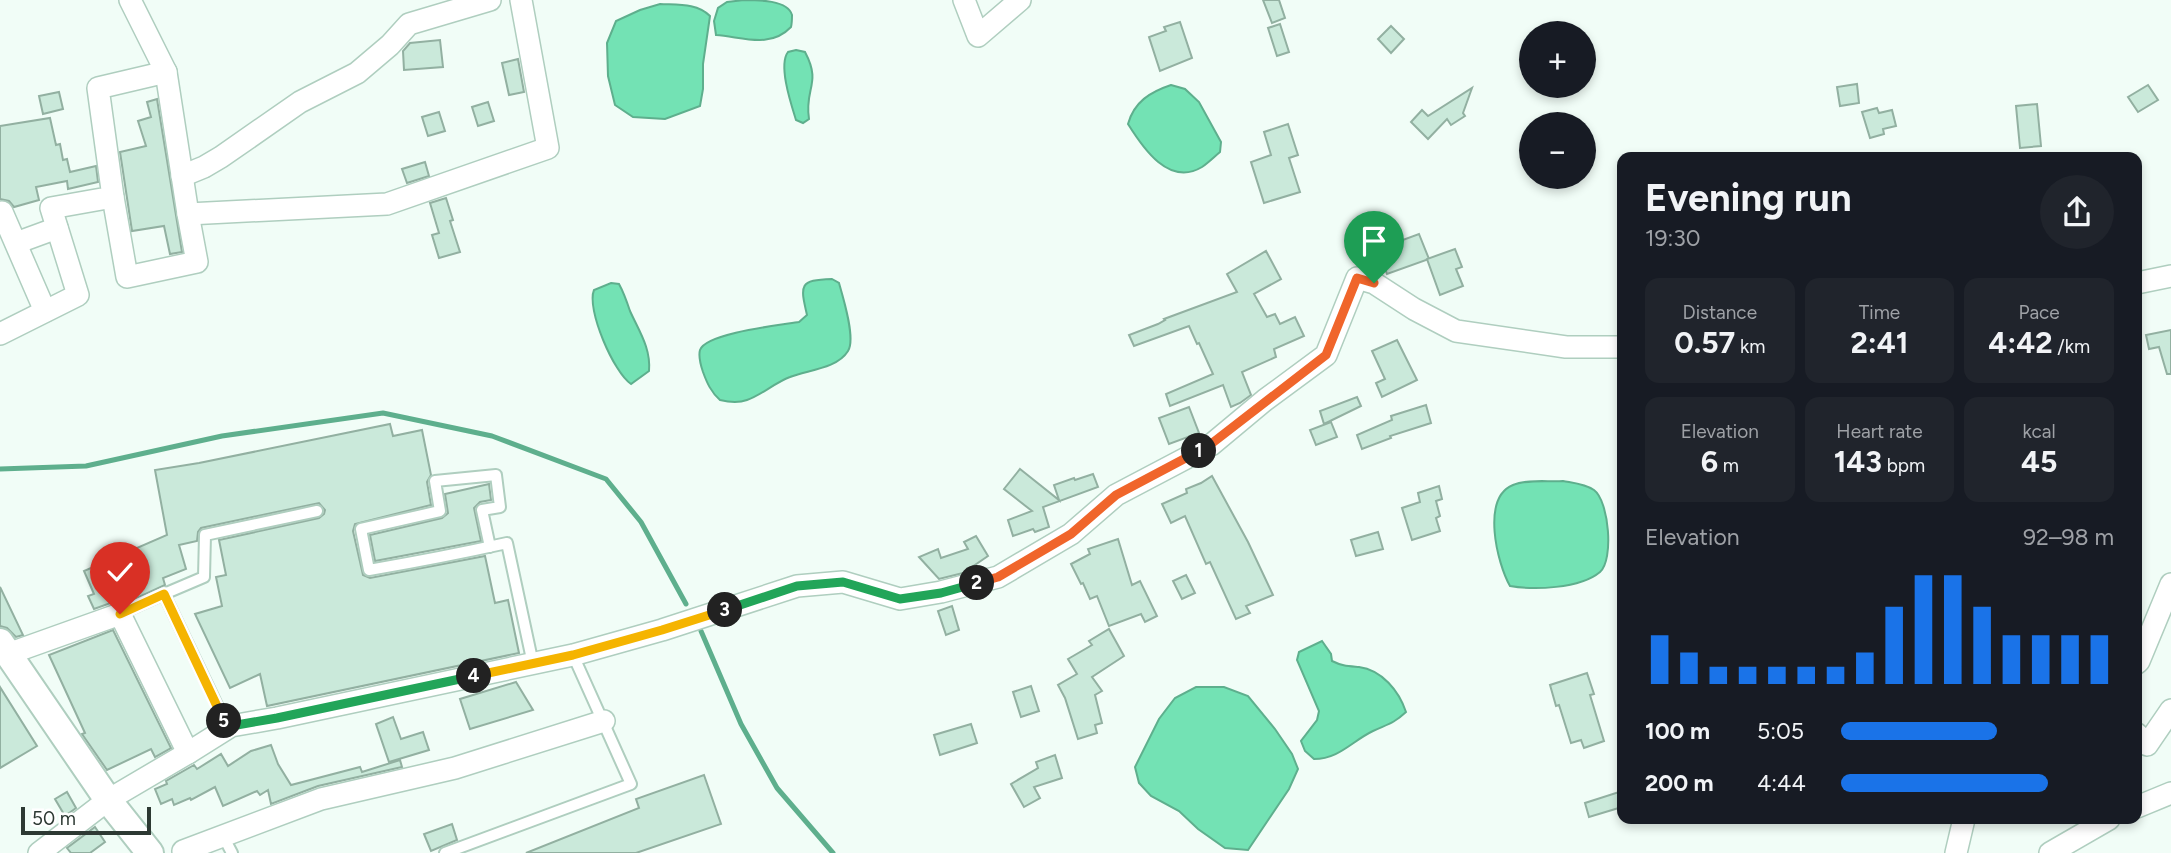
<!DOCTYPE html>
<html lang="en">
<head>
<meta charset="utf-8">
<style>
	body { margin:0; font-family:Figtree,sans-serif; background:#20242c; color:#f1f3f6; height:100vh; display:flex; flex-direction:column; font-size:26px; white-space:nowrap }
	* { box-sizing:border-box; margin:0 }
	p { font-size:23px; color:#9ea1a6 }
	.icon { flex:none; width:38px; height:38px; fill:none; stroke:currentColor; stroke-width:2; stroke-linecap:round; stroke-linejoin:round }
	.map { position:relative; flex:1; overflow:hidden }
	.panel { position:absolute; left:1617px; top:152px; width:525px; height:672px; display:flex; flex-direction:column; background:#171b24; border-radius:14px; box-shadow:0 4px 10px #0003 }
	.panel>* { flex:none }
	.tools { position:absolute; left:1519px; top:21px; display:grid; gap:14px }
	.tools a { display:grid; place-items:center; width:77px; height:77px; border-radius:50%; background:#171b24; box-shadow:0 4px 10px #0003; font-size:35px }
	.scale { position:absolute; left:21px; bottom:18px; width:130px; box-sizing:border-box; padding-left:7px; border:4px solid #2d3933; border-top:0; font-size:19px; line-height:24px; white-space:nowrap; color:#2d3933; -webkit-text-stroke:5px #fff; paint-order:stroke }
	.pin { position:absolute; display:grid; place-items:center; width:60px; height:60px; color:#fff; margin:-72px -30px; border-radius:50% 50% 50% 0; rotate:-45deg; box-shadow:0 0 7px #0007 }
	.pin .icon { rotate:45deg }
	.km { position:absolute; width:35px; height:35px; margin:-18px; border-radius:50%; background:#222; color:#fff; font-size:19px; line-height:35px; text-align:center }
	.round { display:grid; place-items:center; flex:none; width:74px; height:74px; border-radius:37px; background:#20242c }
	.overview { display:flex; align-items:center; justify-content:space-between; height:119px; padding:0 28px }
	h1 { font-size:38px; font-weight:700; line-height:52px }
	.figures { display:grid; grid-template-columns:repeat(3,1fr); gap:10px; height:119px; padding:7px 28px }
	.figures div { display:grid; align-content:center; border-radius:14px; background:#20242c; text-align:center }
	.figures b { font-size:30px; font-weight:700 }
	.figures small { font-size:19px; font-weight:400 }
	.figures p { font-size:19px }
	.chart { height:196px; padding:14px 28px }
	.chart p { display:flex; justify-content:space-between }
	.chart svg { width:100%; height:126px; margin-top:7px; stroke:#1a73e8; stroke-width:6 }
	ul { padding:0 28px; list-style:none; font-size:23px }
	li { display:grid; grid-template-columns:112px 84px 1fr; align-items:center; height:52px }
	li i { height:18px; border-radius:9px; background:#1a73e8 }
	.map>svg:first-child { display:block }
	.water { fill:#73e2b4; stroke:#5eaf8d; stroke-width:2 }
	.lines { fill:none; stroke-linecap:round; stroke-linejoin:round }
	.stream { stroke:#5eaf8d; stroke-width:5 }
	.building { fill:#cae9da; stroke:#92b0a1; stroke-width:2 }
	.service-casing { stroke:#afcebf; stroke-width:14 }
	.minor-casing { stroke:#afcebf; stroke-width:24 }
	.tertiary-casing { stroke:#afcebf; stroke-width:30 }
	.service { stroke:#fff; stroke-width:10 }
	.minor { stroke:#fff; stroke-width:21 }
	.tertiary { stroke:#fff; stroke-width:26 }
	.split-1-casing { stroke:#fff; stroke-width:14 }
	.split-2-casing { stroke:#fff; stroke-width:14 }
	.split-3-casing { stroke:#fff; stroke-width:14 }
	.split-4-casing { stroke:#fff; stroke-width:14 }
	.split-5-casing { stroke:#fff; stroke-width:14 }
	.split-6-casing { stroke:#fff; stroke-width:14 }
	.split-1 { stroke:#f0652b; stroke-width:9 }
	.split-2 { stroke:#f0652b; stroke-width:9 }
	.split-3 { stroke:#22a559; stroke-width:9 }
	.split-4 { stroke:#f5b400; stroke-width:9 }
	.split-5 { stroke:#22a559; stroke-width:9 }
	.split-6 { stroke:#f5b400; stroke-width:9 }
</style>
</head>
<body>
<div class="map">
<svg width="2171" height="853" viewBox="0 0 2171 853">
	<rect width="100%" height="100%" fill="#f1fdf7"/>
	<!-- water -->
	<g class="water">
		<path d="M744 0C758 0 788 0 792 15 792 19 792 23 791 27 770 49 743 37 716 35L714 21 718 8 727 2Z"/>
		<path d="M660 4C678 5 697 3 710 16L703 64V89L700 106 665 119 633 117 615 105 608 76 607 43 616 21 640 10Z"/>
		<path d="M796 50 805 52C822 84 804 88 809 119L803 123 796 120C791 104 778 65 788 52Z"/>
		<path d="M1171 85 1185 89 1199 102 1221 142 1220 152C1214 157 1208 163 1202 167 1169 187 1143 148 1128 124 1134 102 1150 92 1171 85Z"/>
		<path d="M832 279 839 283C843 297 856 339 848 351 837 369 807 370 790 377 774 383 762 395 747 400 739 403 728 402 720 400 711 392 707 383 703 372 701 366 698 357 700 350 706 333 781 325 799 322L807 315C800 285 799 280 832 279Z"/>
		<path d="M611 283 619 284C624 293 627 302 630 311 639 331 651 348 649 371L631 384C614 373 586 309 594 290Z"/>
		<path d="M1563 481C1573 483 1585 484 1594 490 1609 501 1614 560 1600 572 1580 589 1533 590 1510 586 1497 563 1481 498 1513 485 1527 479 1548 482 1563 481Z"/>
		<path d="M1322 641 1331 654 1332 661C1342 666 1348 666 1359 667 1382 670 1399 691 1406 712 1393 724 1388 724 1373 731 1352 741 1339 759 1314 759L1305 751 1301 741 1317 720 1319 711 1297 660 1299 652Z"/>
		<path d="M1196 687H1224L1248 696 1275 729 1292 754 1298 769 1289 789 1248 850 1225 848 1198 829 1179 811 1151 796 1139 783 1135 767 1159 719 1175 698Z"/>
	</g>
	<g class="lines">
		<!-- stream -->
		<g class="stream">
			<path d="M0 469 86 466 222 436 383 413 492 436 606 479 641 522 686 604"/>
			<path d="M701 631 741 724 777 788 833 853"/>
		</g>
	</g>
	<!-- building -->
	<g class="building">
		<path d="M1263 0H1279L1285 18 1272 23Z"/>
		<path d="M1180 22 1192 58 1160 71 1149 37 1166 31 1164 27Z"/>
		<path d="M1280 24 1289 52 1277 56 1268 28Z"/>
		<path d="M1391 26 1404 39 1391 53 1378 39Z"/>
		<path d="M440 40 443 67 404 70 403 51 410 43Z"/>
		<path d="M518 59 524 92 509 95 502 63Z"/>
		<path d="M1857 84 1859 103 1840 106 1837 87Z"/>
		<path d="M2148 85 2158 100 2138 112 2128 97Z"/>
		<path d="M1472 88 1463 113 1465 116 1451 125 1447 119 1428 139 1411 122 1422 110 1428 116Z"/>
		<path d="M59 92 63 109 43 114 39 96Z"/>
		<path d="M157 99 182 252 170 254 164 226 132 231 120 152 146 146 138 121 151 117 147 102Z"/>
		<path d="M488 102 494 121 478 126 472 107Z"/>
		<path d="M2037 104 2041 146 2020 148 2016 106Z"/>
		<path d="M1877 108 1879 113 1892 110 1896 126 1883 129 1884 134 1870 138 1862 112Z"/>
		<path d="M439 112 445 131 428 136 422 117Z"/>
		<path d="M50 118 56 145 60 144 63 160 67 159 70 172 96 166 98 182 68 189 67 181 36 187 39 200 14 207 9 201 0 199V126Z"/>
		<path d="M1288 124 1298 155 1289 158 1300 192 1264 203 1251 162 1271 155 1264 132Z"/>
		<path d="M425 162 429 176 407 183 402 169Z"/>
		<path d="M446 198 453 220 450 221 460 252 439 258 432 235 439 233 430 203Z"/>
		<path d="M1419 234 1429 259 1387 274 1378 249Z"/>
		<path d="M1455 249 1462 267 1456 269 1463 286 1440 295 1427 259Z"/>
		<path d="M1266 251 1281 279 1254 294 1267 317 1275 314 1280 324 1295 317 1304 336 1274 349 1276 357 1242 372 1251 395 1240 403 1231 407 1223 385 1170 406 1166 394 1213 374 1199 343 1197 344 1189 326 1134 346 1129 335 1158 324 1165 320 1164 319 1237 292 1227 274Z"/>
		<path d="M2171 330V374H2167L2159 347 2149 349 2146 335Z"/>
		<path d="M1397 340 1417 380 1382 397 1376 383 1385 379 1372 351Z"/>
		<path d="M1357 397 1361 406 1324 424 1320 411Z"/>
		<path d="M1426 405 1431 423 1390 436 1391 438 1362 449 1357 435 1392 420 1391 416Z"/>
		<path d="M1189 407 1199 433 1169 444 1159 418Z"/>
		<path d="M1331 422 1337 437 1316 445 1310 430Z"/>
		<path d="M390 424 393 436 422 430 431 475 427 482 431 505 355 524 353 531 363 575 370 578 485 556 495 603 508 600 519 653 267 706 260 674 230 688 195 614 222 606 216 577 226 575 219 540 319 518 324 514 325 510 319 503 201 528 198 532 197 541 179 545 186 569 163 578 165 585 126 603 116 601 94 609 88 596 94 594 84 571 167 535 155 470 199 463Z"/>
		<path d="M1020 469 1059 500 1054 485 1074 478 1075 480 1093 474 1098 487 1043 507 1049 527 1035 532 1033 529 1013 536 1008 520 1032 511 1004 489Z"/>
		<path d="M1212 476 1248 542 1273 595 1246 606 1250 613 1236 619 1210 562 1206 564 1185 516 1171 523 1162 504 1187 493 1186 489 1201 483Z"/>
		<path d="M489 484 491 500 480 502 474 508 481 541 375 561 370 535 442 518 448 513 445 494Z"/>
		<path d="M1439 486 1442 499 1436 501 1440 516 1436 518 1440 531 1412 540 1402 508 1420 502 1418 493Z"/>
		<path d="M1378 532 1383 549 1356 556 1351 540Z"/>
		<path d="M976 536 988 556 963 573 939 579 919 557 938 549 941 558 968 549 964 542Z"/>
		<path d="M1118 539 1132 585 1140 581 1157 616 1145 622 1141 614 1109 626 1097 596 1090 599 1083 583 1081 584 1071 564 1090 554 1088 549Z"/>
		<path d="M1186 575 1195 593 1182 599 1173 581Z"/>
		<path d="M0 587 23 635 16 637 7 628 0 626Z"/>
		<path d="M952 606 959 630 946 635 938 611Z"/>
		<path d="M1109 629 1124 656 1092 677 1102 691 1095 695 1102 723 1095 725 1097 733 1078 739 1065 698 1058 685 1077 674 1068 659 1092 645 1089 641Z"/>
		<path d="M113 630 171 748 155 757 151 749 107 770 82 734 85 733 49 655Z"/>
		<path d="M1587 673 1594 694 1590 695 1604 741 1584 748 1581 740 1571 743 1559 705 1556 706 1550 685Z"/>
		<path d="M516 682 533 710 470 729 460 699Z"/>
		<path d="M1031 686 1039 711 1021 717 1013 692Z"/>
		<path d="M0 687 37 746 0 768Z"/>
		<path d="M393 717 401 739 423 732 429 750 389 762 376 724Z"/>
		<path d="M971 724 977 743 940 755 934 735Z"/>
		<path d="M271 745 278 764 291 785 360 767 362 772 400 760 402 767 318 786 271 804 268 790 260 795 257 791 223 806 215 787 191 800 190 798 174 805 172 799 161 804 155 789 167 784 166 781 194 765 197 769 221 754 228 766 251 751Z"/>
		<path d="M1055 755 1062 778 1034 787 1040 798 1024 807 1011 784 1038 768 1036 762Z"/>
		<path d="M704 775 721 824 636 853H526L639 808 636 799Z"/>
		<path d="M67 792 76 808 65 816 55 799Z"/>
		<path d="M1619 792 1622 807 1589 817 1585 803Z"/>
		<path d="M452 824 457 840 431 851 424 834Z"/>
		<path d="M95 827 105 842 90 853H71L67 848Z"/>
	</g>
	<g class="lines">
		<defs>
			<g id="service">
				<path d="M490 547 482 510 500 507 496 475 435 481 440 511 361 529 369 570C415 562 462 553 507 543L533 664"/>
				<path d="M120 614 164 594"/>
				<path d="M228 728 164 594 204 577 205 535 317 511"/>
				<path d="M223 836 232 853"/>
				<path d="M445 853 631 784 573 655"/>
			</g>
			<g id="minor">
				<path d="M130 0 166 72 188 214 387 204 548 148 521 0"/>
				<path d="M964 0 978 36 1020 0"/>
				<path d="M182 176 204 167 221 157 300 102 357 73 390 45 409 24 490 0"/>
				<path d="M113 197 127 277 197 262 188 214"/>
				<path d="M0 213 2 212 45 311"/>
				<path d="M16 243 57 228"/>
				<path d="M2137 283 2171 276"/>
				<path d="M0 334 78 295 51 208 113 197 98 88 166 72"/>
				<path d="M8 654 120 614 188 753"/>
				<path d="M2137 663 2139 661 2171 584"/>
				<path d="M2137 734 2147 745 2171 710"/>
				<path d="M2137 807 2171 793"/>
				<path d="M183 851 321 799 455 768 604 721"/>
				<path d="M39 853 108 800 188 753 231 726 277 718 573 655 662 630 797 586 843 582 900 599 941 592 998 577 1071 534 1116 495 1211 445 1265 400 1326 355 1357 278 1374 283 1414 309 1456 331 1566 347H1622"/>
				<path d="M1956 853 1964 819"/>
				<path d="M2050 853 2109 819"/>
			</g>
			<path id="tertiary" d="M0 642 108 800 150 853"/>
		</defs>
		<!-- service casing -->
		<use href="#service" class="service-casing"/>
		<!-- minor casing -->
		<use href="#minor" class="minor-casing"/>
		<!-- tertiary casing -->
		<use href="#tertiary" class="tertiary-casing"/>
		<!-- service -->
		<use href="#service" class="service"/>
		<!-- minor -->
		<use href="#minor" class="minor"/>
		<!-- tertiary -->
		<use href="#tertiary" class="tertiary"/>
	</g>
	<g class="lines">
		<defs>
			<path id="split-1" d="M1199 451 1211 444 1326 355 1357 278 1374 283"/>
			<path id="split-2" d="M977 583 998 577 1071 534 1116 495 1199 451"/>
			<path id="split-3" d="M725 610 797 586 843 582 900 599 941 593 977 583"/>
			<path id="split-4" d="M474 676 573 655 662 630 725 610"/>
			<path id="split-5" d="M224 721 228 728 231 726 277 718 474 676"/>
			<path id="split-6" d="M120 614 164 594 224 721"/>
		</defs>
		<!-- split-1 casing -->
		<use href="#split-1" class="split-1-casing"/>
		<!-- split-2 casing -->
		<use href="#split-2" class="split-2-casing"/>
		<!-- split-3 casing -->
		<use href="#split-3" class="split-3-casing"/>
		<!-- split-4 casing -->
		<use href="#split-4" class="split-4-casing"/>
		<!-- split-5 casing -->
		<use href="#split-5" class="split-5-casing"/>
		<!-- split-6 casing -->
		<use href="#split-6" class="split-6-casing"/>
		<!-- split-1 -->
		<use href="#split-1" class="split-1"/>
		<!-- split-2 -->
		<use href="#split-2" class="split-2"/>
		<!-- split-3 -->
		<use href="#split-3" class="split-3"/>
		<!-- split-4 -->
		<use href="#split-4" class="split-4"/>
		<!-- split-5 -->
		<use href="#split-5" class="split-5"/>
		<!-- split-6 -->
		<use href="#split-6" class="split-6"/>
	</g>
</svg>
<div class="tools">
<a>+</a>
<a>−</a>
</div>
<div class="scale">50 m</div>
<div class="pin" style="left:1374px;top:283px;background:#1e9e55"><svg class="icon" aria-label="arrive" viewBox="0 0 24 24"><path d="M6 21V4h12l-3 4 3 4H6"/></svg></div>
<div class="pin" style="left:120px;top:614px;background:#d93025"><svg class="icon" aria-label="check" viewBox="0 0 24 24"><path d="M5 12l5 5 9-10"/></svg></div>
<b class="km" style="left:1199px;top:451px">1</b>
<b class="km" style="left:977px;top:583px">2</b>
<b class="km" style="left:725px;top:610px">3</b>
<b class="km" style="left:474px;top:676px">4</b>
<b class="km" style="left:224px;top:721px">5</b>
<section class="panel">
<div class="overview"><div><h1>Evening run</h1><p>19:30</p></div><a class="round"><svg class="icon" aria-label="share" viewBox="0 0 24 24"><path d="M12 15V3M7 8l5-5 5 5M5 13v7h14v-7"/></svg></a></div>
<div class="figures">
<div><p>Distance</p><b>0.57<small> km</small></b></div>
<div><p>Time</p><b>2:41</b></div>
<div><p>Pace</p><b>4:42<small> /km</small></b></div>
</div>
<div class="figures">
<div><p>Elevation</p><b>6<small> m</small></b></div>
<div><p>Heart rate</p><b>143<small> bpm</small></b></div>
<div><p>kcal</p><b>45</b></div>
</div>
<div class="chart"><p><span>Elevation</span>92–98 m</p>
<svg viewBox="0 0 160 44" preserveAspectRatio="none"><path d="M5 44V27M15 44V33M25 44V38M35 44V38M45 44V38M55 44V38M65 44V38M75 44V33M85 44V17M95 44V6M105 44V6M115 44V17M125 44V27M135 44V27M145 44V27M155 44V27"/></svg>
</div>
<ul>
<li><b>100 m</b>5:05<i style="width:57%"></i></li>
<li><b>200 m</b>4:44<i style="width:76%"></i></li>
</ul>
</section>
</div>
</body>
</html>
